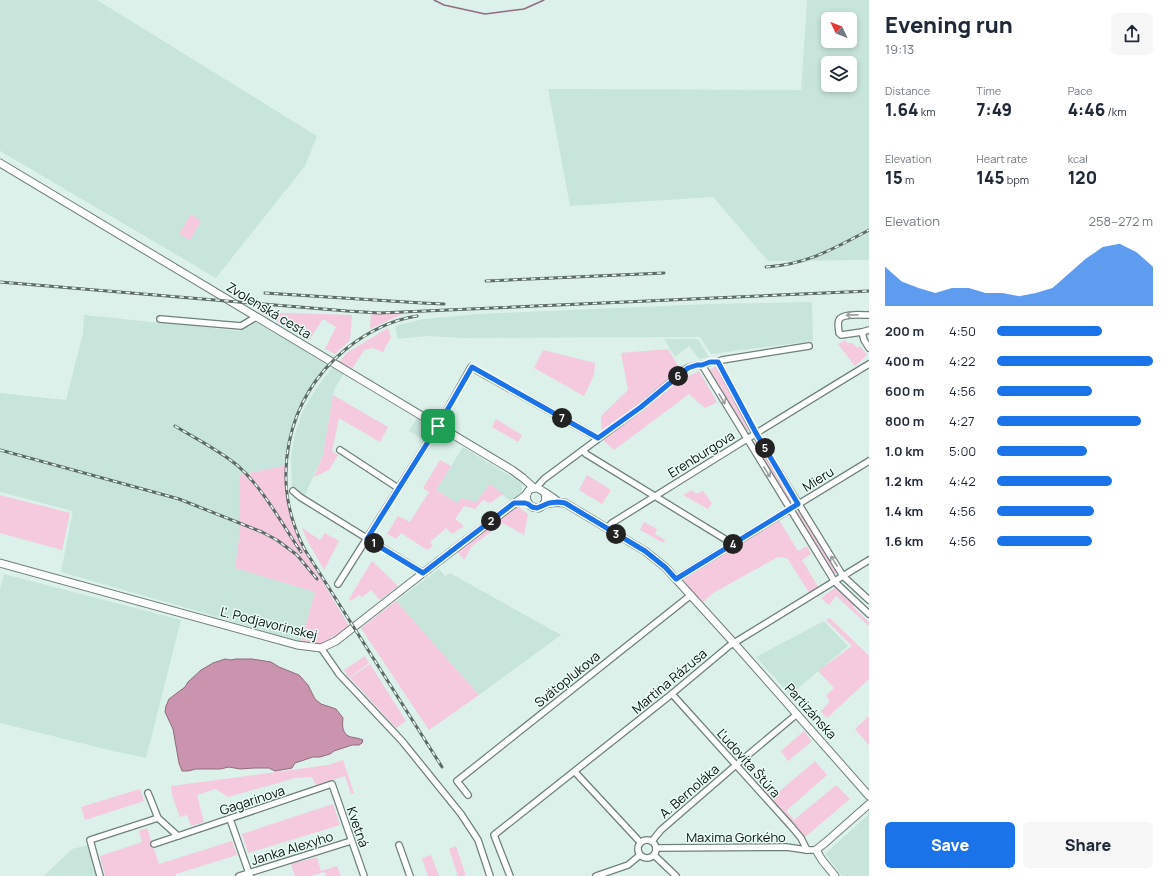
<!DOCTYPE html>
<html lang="en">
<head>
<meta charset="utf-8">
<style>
	body { margin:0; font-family:Manrope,sans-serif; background:#f6f6f7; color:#1f2937; height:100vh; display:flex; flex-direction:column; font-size:15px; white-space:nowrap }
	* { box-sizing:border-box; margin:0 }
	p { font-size:13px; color:#747a83 }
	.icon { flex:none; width:22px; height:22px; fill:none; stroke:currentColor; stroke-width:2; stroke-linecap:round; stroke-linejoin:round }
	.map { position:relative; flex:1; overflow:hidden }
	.sheet { display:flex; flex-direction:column; background:#fff; width:300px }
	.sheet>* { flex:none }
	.needle { width:26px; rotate:313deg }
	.buttons { position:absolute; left:821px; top:12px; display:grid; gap:8px }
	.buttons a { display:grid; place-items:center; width:36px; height:36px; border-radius:6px; background:#fff; box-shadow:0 2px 6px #0003; font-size:20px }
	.pin { position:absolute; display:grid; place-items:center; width:34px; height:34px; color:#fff; margin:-17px; border-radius:8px; box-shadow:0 2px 6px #0006 }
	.km { position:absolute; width:20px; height:20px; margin:-10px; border-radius:50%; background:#222; color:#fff; font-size:11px; line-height:20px; text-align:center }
	.round { display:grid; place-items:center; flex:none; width:42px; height:42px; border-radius:6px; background:#f6f6f7 }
	.headline { display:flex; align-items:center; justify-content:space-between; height:68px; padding:0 16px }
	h1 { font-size:22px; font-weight:800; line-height:30px }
	.metrics { display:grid; grid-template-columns:repeat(3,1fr); gap:6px; height:68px; padding:4px 16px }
	.metrics div { display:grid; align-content:center }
	.metrics b { font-size:17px; font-weight:800 }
	.metrics small { font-size:11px; font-weight:400 }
	.metrics p { font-size:11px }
	.chart { height:112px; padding:8px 16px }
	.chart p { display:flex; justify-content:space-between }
	.chart svg { width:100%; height:72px; margin-top:4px; fill:#1a73e8; opacity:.7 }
	.action { display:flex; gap:8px; margin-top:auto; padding:8px 16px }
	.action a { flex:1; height:46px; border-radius:6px; background:#1a73e8; color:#fff; font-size:16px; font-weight:800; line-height:46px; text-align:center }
	.action a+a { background:#f6f6f7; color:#1f2937 }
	ul { padding:0 16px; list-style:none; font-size:13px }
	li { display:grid; grid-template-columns:64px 48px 1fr; align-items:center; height:30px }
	li i { height:10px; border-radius:5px; background:#1a73e8 }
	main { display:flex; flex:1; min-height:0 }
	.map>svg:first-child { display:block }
	.built { fill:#c8e5db; fill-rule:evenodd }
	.green { fill:#f5c9de }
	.water { fill:#ca94ae; stroke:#906c7d }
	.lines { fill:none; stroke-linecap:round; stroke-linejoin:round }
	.stream { stroke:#906c7d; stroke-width:1.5 }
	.minor-casing { stroke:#6e807a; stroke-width:8 }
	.tertiary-casing { stroke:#6e807a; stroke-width:9 }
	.minor { stroke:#fff; stroke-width:5.5 }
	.tertiary { stroke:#fff; stroke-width:7 }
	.rail-casing { stroke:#5d6a66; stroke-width:3 }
	.rail { stroke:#eafef7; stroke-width:1.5; stroke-dasharray:4.5; stroke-linecap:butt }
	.oneway { stroke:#9c9f9e }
	.route-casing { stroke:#fff; stroke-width:8 }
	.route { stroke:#1a73e8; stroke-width:5 }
	.labels { text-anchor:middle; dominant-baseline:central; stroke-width:3; stroke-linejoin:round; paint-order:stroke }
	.street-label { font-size:13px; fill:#070e0c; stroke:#eafef7 }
</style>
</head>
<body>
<main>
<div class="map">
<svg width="869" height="876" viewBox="0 0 869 876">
	<rect width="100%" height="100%" fill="#dcf1ea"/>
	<!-- built -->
	<g class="built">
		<path d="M0 0H97L317 136 305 166 216 278 0 151Z"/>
		<path d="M807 0H869V260L768 261 713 197 570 206 548 89 801 90ZM828 19H850V41H828ZM828 63H850V85H828Z"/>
		<path d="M812 302 813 341 711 354 700 337 463 338 426 336 398 339 395 326 423 319 478 314 709 304Z"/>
		<path d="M84 315 239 331 258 320 332 364 314 387 300 412 293 432 288 465 239 475V539L235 568 315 592 301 642 187 608 61 572 73 511 0 492V393L66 400 83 333Z"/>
		<path d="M664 339H698L709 357 699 359 689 346 675 357Z"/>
		<path d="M334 365 345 372 335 388 333 395 323 455 304 497 292 490 291 458 294 437 302 413 315 390Z"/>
		<path d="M417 418 431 427 423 439 409 431Z"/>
		<path d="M463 447 522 483V491L510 501 490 484 476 502 462 498 457 503 436 490Z"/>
		<path d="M439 569 445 576 450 573 561 635 479 695 396 601Z"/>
		<path d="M4 574 181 620 146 758 105 749 0 723V589Z"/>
		<path d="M824 621 848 646 790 695 756 657Z"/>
		<path d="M869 814V876H842L825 854Z"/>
		<path d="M88 845 96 876H44L72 849Z"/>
	</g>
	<!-- green -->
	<g class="green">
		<path d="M191 214 201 221 190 240 179 234Z"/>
		<path d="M259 312 352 315 350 340 335 354 325 349 336 327 323 319 309 340Z"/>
		<path d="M371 314H402L370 329Z"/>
		<path d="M388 328 391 338 383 352 373 348 364 350 352 369 339 362 348 352Z"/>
		<path d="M846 340 847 343H853L857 348 860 346 867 355 855 366 838 344Z"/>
		<path d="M668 349 680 369 685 378 699 371 717 402 705 408 689 394 614 450 602 439 601 416 628 390 621 353Z"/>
		<path d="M543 350 595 363 594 375 584 396 534 368Z"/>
		<path d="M716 366 750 429 746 432 709 370Z"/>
		<path d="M333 395 388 427 380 442 339 418 332 451 338 455 329 470 314 477 323 455Z"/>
		<path d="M496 419 522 435 518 442 492 427Z"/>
		<path d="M757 440 793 500 789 503 753 443Z"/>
		<path d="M440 460 451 466 436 490 457 503 462 498 476 502 490 484 503 494 490 503 483 500 475 509 464 506 455 519 464 526 452 534 446 528 430 542 433 546 427 550 401 533 396 539 387 534 398 516 410 522 429 492 423 488Z"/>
		<path d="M288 465 287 481 288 499 292 521 301 545 349 626 333 637 320 645 301 642 315 592 235 568 239 539V475Z"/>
		<path d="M587 475 611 490 602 504 579 490Z"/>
		<path d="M692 490 696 494 703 491 712 503 708 509 683 495Z"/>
		<path d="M0 495 70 513 62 550 0 533Z"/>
		<path d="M517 506 528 514 524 535 503 523 472 546 464 560 457 551 507 512Z"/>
		<path d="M799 511 837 573 834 575 796 513Z"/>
		<path d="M779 520 798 551 807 546 811 554 802 560 819 588 810 594 787 558 778 557 713 593 702 603 678 577Z"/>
		<path d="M644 522 657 529 655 534 665 540 664 543 640 530Z"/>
		<path d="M302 528 320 540 325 533 339 541 324 570 307 540Z"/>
		<path d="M372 561 398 586 380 600 371 590 362 597 359 595 351 601 349 599Z"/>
		<path d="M836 587 855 604 853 607 869 622V626L836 596 829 605 821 598Z"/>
		<path d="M396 601 479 695 429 730 361 628Z"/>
		<path d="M830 618 869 656V679L827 718 821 711 830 701 826 696 834 688 818 671 852 646 826 620Z"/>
		<path d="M365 656 369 663 349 678 344 670Z"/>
		<path d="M370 664 406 721 396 728 350 678Z"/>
		<path d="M869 716V745L855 729Z"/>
		<path d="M804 731 812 741 788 761 781 751Z"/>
		<path d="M343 760 354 793 351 794 345 776 316 785 312 777 295 778 228 797 216 789 197 795 204 822 191 826 187 815 180 817 172 795 171 786 328 765Z"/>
		<path d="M815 761 827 775 786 811 794 820 836 785 850 799 804 838 762 789 765 786 774 796Z"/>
		<path d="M140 789 144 801 85 820 81 807Z"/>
		<path d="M333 804 340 825 248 853 242 834Z"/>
		<path d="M147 828 159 864 232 841 237 855 176 874V876H105L100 856 142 842 139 831Z"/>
		<path d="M456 846 466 876H458L449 849Z"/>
		<path d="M431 855 439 876H428L422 858Z"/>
		<path d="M317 857 321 871 337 866 341 876H326L325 872 309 876H295L291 864Z"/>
	</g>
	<!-- water -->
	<path class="water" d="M225 659 230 660 236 659H252L271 662 279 667 299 675 308 685 315 699 321 704 336 709 343 718C342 725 342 735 351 737 356 738 358 738 363 740L362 743 359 745H352L334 751 330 754 320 757H313L295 763 292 768 275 771 269 768H254L240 769 229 767 220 769H196L188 771H182L179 763 173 729 165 712 166 706 169 699 185 687 188 682 201 670 213 663Z"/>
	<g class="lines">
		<!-- stream -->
		<path class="stream" d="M434 0 444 5 485 14 524 9 544 0"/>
		<defs>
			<g id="minor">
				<path d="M869 315C862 315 842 313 839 320 837 324 839 329 839 333L841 335 862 332 869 330"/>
				<path d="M160 319 241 326 256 317"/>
				<path d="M862 332 864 340 869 348"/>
				<path d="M718 362 755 433 843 576 869 600"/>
				<path d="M702 365 835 582 869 614"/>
				<path d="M340 450 398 488"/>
				<path d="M583 450 586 454 733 544"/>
				<path d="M536 488 544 479 641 407 687 368 697 365H702L711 362H718L722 360 809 346"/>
				<path d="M293 491 300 497 423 573"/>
				<path d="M607 528 612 523C697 470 783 416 869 364"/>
				<path d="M676 579 869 461"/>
				<path d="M338 584 438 426 471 367 598 438"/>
				<path d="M321 648 339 674 402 741 461 814 478 840 490 876"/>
				<path d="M672 694 791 826 801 838 807 850"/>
				<path d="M575 772 640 842"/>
				<path d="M148 793 158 818 178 836 332 784 364 876"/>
				<path d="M468 795 457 781 691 595"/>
				<path d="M230 819 250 876"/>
				<circle cx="647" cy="849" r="9"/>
				<path d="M652 841 661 830 736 765 797 714"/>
				<path d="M154 844 178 836"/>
				<path d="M399 845 410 876"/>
				<path d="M656 848 786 847 807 850H816"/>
				<path d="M654 855 676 876"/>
				<path d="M100 876 90 840 158 818"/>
				<path d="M239 876 351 841"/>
				<path d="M510 876 494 835 668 697 729 646 869 560"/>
				<path d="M596 876 628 865 640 855"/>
			</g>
			<g id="tertiary">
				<path d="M0 163 512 470 523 478 534 488"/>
				<path d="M545 494C547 500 545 505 539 508L532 507C524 501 524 488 536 488 539 488 555 499 558 502"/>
				<path d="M543 505C550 502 557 502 565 503L645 551 665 567 734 643 869 796"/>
				<path d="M0 563 297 645 321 648 336 641 423 573 527 494"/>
				<path d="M835 876 822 860 816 850 826 842 869 804"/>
			</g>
		</defs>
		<!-- minor casing -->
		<use href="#minor" class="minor-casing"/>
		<!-- tertiary casing -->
		<use href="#tertiary" class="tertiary-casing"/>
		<!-- minor -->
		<use href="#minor" class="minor"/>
		<!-- tertiary -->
		<use href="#tertiary" class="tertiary"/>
		<defs>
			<g id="rail">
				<path d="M766 267C808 264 833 249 869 230"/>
				<path d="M486 281 664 273"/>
				<path d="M0 282 347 311 380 313 869 291"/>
				<path d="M265 293 422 303 444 304"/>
				<path d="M417 316C391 320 366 333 346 349 285 399 269 481 305 550L442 767"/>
				<path d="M175 426C196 439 219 450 238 466 263 488 282 524 301 552"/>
				<path d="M0 450 179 499 262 532 277 540 297 555 317 579"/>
			</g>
		</defs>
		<!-- rail casing -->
		<use href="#rail" class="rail-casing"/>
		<!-- rail -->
		<use href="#rail" class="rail"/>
	</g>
	<!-- one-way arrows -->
	<defs><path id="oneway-shaft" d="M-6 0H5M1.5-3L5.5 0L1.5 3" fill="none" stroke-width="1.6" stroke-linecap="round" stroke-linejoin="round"/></defs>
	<g class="oneway">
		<use href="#oneway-shaft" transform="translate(852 315) rotate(179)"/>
		<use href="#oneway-shaft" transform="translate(722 399) rotate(59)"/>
		<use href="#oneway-shaft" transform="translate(767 472) rotate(58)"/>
		<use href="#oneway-shaft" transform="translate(834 561) rotate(-122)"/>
	</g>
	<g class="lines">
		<defs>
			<path id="route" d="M710 362H718L756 433 798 504 676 579 665 567 645 551 565 503 558 502 549 503 537 508 532 507 528 504 525 503H514L423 573 367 539 438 426 472 367 598 438 641 407 688 368 697 365H702Z"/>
		</defs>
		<!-- route casing -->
		<use href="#route" class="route-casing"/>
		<!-- route -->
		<use href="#route" class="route"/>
	</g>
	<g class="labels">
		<!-- street labels -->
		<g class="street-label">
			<text transform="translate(269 310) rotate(31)">Zvolenská cesta</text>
			<text transform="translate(701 454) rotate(-32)">Erenburgova</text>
			<text transform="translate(818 479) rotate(-32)">Mieru</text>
			<text transform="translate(269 623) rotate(14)">Ľ. Podjavorinskej</text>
			<text transform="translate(567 679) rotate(-39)">Svätoplukova</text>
			<text transform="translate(669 681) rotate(-40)">Martina Rázusa</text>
			<text transform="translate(811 711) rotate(48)">Partizánska</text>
			<text transform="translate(749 763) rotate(48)">Ľudovíta Štúra</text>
			<text transform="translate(689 791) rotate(-41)">A. Bernoláka</text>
			<text transform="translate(252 800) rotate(-18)">Gagarinova</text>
			<text transform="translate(358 827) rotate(71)">Kvetná</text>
			<text x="736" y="837">Maxima Gorkého</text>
			<text transform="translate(292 848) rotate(-17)">Janka Alexyho</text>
		</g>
	</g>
</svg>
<div class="buttons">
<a><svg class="needle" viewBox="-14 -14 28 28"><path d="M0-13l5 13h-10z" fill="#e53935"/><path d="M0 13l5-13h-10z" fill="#747a83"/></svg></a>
<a><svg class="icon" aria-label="layers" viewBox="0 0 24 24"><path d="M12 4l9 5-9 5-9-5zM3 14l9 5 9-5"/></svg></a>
</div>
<div class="pin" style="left:438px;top:426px;background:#1e9e55"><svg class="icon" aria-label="arrive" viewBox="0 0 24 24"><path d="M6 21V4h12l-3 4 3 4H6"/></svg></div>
<b class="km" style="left:374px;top:543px">1</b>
<b class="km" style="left:491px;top:521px">2</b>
<b class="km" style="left:616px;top:534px">3</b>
<b class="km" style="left:733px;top:544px">4</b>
<b class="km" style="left:765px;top:448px">5</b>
<b class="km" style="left:678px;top:376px">6</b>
<b class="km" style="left:562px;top:418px">7</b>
</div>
<section class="sheet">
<div class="headline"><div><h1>Evening run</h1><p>19:13</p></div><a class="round"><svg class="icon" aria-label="share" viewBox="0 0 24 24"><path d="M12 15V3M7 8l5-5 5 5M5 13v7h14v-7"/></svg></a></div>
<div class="metrics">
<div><p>Distance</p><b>1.64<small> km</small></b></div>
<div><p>Time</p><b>7:49</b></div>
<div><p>Pace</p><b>4:46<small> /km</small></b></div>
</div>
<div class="metrics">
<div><p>Elevation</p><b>15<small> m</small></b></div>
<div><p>Heart rate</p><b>145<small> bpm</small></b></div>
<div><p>kcal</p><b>120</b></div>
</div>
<div class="chart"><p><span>Elevation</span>258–272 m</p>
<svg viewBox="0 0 160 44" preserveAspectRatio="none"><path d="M0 44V20L10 29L20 33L30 36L40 33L50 33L60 36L70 36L80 38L90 36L100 33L110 24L120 15L130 8L140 6L150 11L160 20V44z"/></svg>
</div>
<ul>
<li><b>200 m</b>4:50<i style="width:67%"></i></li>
<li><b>400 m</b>4:22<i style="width:100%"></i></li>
<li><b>600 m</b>4:56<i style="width:61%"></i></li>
<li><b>800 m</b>4:27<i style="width:92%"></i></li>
<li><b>1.0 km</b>5:00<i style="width:58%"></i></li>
<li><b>1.2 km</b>4:42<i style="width:74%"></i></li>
<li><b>1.4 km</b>4:56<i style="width:62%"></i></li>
<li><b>1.6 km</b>4:56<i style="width:61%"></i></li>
</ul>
<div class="action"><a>Save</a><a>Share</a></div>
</section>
</main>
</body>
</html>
